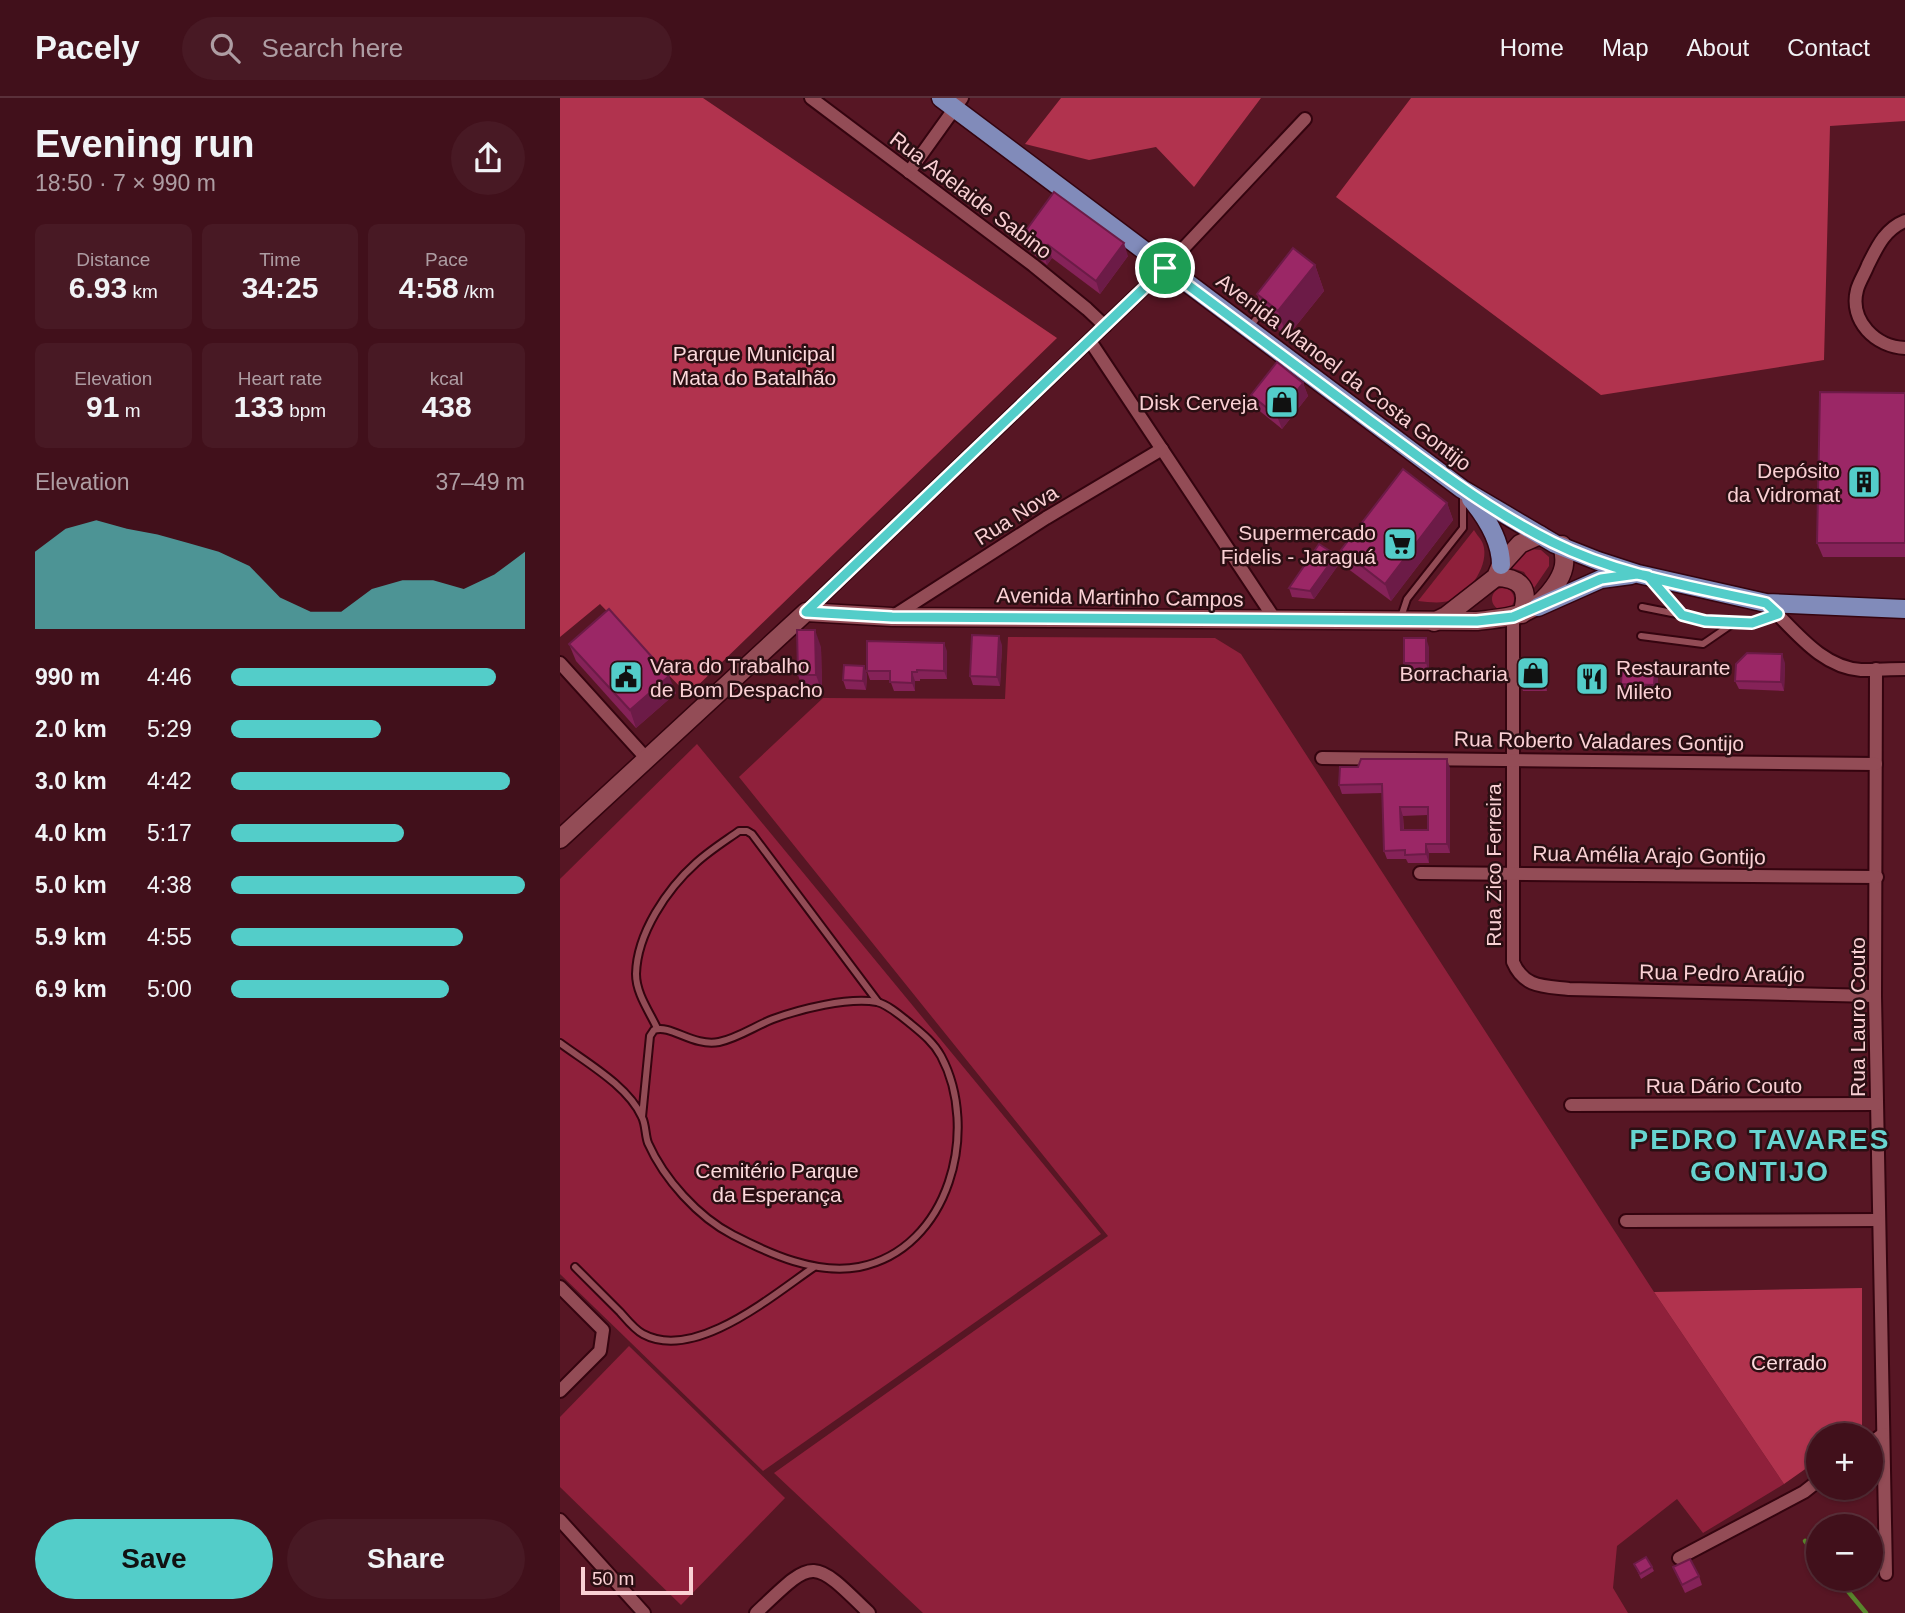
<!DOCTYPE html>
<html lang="en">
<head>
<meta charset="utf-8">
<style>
	body { margin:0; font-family:Helvetica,sans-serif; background:#481924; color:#f1f3f6; height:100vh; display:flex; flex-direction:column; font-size:26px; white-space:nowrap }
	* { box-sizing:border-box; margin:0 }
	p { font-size:23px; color:#ae9da3 }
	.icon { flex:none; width:38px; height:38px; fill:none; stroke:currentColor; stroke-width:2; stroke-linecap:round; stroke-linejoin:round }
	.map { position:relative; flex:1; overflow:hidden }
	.sheet { display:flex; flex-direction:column; background:#41101b; width:560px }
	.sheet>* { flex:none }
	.controls { position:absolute; left:1246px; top:1325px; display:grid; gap:14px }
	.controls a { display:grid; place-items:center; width:77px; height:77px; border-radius:50%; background:#41101b; box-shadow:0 2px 5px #0004,0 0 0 2px #5a303a; font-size:35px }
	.scale { position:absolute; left:21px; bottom:18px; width:112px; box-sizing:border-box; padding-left:7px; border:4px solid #fad0d4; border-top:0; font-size:19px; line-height:24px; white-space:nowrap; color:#fad0d4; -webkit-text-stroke:5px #2b0f13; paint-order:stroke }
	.pin { position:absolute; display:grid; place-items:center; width:60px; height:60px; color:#fff; margin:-30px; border:4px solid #fff; border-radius:50%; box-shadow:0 2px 7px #0007 }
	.round { display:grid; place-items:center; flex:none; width:74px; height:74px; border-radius:37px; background:#481924 }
	.head { display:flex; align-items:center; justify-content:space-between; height:119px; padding:0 35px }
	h1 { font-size:38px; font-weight:800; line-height:52px }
	.metrics { display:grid; grid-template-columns:repeat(3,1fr); gap:10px; height:119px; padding:7px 35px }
	.metrics div { display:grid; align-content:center; border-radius:10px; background:#481924; text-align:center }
	.metrics b { font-size:30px; font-weight:800 }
	.metrics small { font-size:19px; font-weight:400 }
	.metrics p { font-size:19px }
	.chart { height:196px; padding:14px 35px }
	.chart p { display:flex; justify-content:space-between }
	.chart svg { width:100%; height:126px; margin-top:7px; fill:#53cdc9; opacity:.7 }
	.primary-button { display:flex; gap:14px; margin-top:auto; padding:14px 35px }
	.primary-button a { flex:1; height:80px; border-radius:42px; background:#53cdc9; color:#111; font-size:28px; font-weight:800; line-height:80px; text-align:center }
	.primary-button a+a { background:#481924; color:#f1f3f6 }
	ul { padding:0 35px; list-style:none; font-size:23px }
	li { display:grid; grid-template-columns:112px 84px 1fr; align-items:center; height:52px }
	li i { height:18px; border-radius:9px; background:#53cdc9 }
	header { display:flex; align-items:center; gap:42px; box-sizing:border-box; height:98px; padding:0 35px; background:#41101b; border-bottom:2px solid #5a303a }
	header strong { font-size:33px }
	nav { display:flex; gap:38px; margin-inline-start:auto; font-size:24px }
	.search { width:490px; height:63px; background:#481924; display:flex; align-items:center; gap:18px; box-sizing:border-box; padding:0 24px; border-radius:38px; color:#ae9da3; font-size:26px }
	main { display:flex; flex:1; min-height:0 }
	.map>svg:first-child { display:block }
	.green { fill:#8f203b }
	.forest { fill:#b1334e }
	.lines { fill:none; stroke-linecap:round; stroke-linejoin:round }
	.stream { stroke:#59862c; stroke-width:4.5 }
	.lane-casing { stroke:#34040f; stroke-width:10 }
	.street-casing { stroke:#34040f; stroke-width:16 }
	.secondary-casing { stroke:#34040f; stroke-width:21 }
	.primary-casing { stroke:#34040f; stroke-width:21 }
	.lane { stroke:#934c56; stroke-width:6 }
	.street { stroke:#934c56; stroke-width:12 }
	.secondary { stroke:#934c56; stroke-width:18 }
	.primary { stroke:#818bba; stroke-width:18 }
	.wall { fill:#852258; fill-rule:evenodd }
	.shaded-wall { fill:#6c1b47 }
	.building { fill:#9b2766; stroke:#6c1b47; stroke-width:2; fill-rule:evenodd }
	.route-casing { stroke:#fff; stroke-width:14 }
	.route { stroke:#53cdc9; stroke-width:9 }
	.labels { text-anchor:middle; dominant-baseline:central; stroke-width:5; stroke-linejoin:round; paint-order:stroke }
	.street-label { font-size:21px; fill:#fad0d4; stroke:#2b0f13 }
	.park-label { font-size:21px; fill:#fcd9dc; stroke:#2b0f13 }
	.poi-label { font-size:21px; fill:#fad0d4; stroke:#2b0f13; text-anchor:end }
	.district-label { font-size:28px; font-weight:bold; letter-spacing:2px; fill:#67d4d0; stroke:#2b0f13 }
</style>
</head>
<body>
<header>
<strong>Pacely</strong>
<div class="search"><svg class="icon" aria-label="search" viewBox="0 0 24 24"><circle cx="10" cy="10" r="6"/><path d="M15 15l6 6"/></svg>Search here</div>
<nav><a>Home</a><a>Map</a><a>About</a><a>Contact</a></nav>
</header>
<main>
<section class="sheet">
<div class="head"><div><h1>Evening run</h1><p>18:50 · 7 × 990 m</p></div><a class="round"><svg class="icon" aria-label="share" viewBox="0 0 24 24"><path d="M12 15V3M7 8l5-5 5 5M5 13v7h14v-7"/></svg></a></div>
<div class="metrics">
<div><p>Distance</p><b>6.93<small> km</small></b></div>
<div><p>Time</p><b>34:25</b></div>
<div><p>Pace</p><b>4:58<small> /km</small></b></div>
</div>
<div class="metrics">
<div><p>Elevation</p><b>91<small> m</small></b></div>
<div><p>Heart rate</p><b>133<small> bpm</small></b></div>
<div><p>kcal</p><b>438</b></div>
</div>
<div class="chart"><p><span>Elevation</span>37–49 m</p>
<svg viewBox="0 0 160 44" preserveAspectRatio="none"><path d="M0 44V17L10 9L20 6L30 9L40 11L50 14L60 17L70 22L80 33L90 38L100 38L110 30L120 27L130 27L140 30L150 25L160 17V44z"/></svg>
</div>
<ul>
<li><b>990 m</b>4:46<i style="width:90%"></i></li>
<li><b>2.0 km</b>5:29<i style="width:51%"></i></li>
<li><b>3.0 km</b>4:42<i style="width:95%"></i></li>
<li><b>4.0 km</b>5:17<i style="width:59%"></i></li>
<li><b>5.0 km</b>4:38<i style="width:100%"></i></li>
<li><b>5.9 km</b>4:55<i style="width:79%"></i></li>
<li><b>6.9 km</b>5:00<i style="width:74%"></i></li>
</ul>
<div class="primary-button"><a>Save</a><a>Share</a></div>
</section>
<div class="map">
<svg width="1345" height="1515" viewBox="0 0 1345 1515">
	<rect width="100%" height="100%" fill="#571624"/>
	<!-- green -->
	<g class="green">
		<path d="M914 432C916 436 922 442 923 446 930 466 910 495 892 502 881 506 869 504 858 503Z"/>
		<path d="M970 451 981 452 989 459V468L974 490 964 474 952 470 964 453Z"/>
		<circle cx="943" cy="501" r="11"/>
		<path d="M448 539 655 540 681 556 1094 1194 1224 1386 1143 1435 1117 1401 1057 1448 1053 1490 1068 1515H363L214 1375 548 1138 179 679 263 600 445 601Z"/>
		<path d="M137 646 541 1136 203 1373 0 1176V781Z"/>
		<path d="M69 1248 225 1400 121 1507 0 1389V1319Z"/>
	</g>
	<!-- forest -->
	<g class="forest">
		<path d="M0 0H143L497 240 128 597 40 506 0 539Z"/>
		<path d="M501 0H701L634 89 596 49 529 62 465 46Z"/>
		<path d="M851 0H1345V23L1270 28 1264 262 1041 297 776 99Z"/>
		<path d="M1302 1190V1331L1293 1337H1258V1362L1224 1386 1094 1194Z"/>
	</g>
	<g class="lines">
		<!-- stream -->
		<g class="stream">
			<path d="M1245 1443 1258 1459"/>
			<path d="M1277 1480 1306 1515"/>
		</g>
		<defs>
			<g id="lane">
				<path d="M689 230 706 208"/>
				<path d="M1094 485 1122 517 1145 523 1192 525 1216 517"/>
				<path d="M1082 509 1122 517"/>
				<path d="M841 519 847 501 903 430V400"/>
				<path d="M1081 538 1143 546 1175 524"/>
				<path d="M97 930C89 913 76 895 76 876 77 835 107 791 136 765 149 753 165 743 179 733H187L192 736 318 904"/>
				<path d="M0 945C27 965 68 988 82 1019 86 1027 85 1037 88 1045 104 1081 138 1119 173 1137 210 1156 256 1177 299 1169 390 1151 420 1031 381 958 374 945 363 936 352 927 342 919 329 907 317 904 288 899 240 911 213 921 195 928 178 940 159 944 133 949 111 926 94 932L90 938 82 1019"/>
				<path d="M15 1169C30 1184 45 1199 60 1214 67 1222 75 1232 83 1236 135 1264 213 1197 254 1169"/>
			</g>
			<g id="street">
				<path d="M251 0 473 167 527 211 545 228"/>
				<path d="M349 74 402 0"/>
				<path d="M1345 123C1325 131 1317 149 1308 167 1305 175 1299 184 1297 192 1289 223 1316 249 1345 250"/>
				<path d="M530 243 716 523"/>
				<path d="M1206 505C1234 531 1260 569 1301 572 1316 572 1331 571 1345 571"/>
				<path d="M246 514 605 170 745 21"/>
				<path d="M332 519 486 420 602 351"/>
				<path d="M953 519V864C964 890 984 888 1009 891L1315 898"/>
				<path d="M0 565 86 660"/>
				<path d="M1316 571 1315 898 1326 1476"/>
				<path d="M762 660 1316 666"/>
				<path d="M860 775 1317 779"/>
				<path d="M1011 1007 1317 1006"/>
				<path d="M1066 1123 1318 1122"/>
				<path d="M0 1189 43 1232 40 1253 0 1293"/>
				<path d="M1311 1345 1323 1336"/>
				<path d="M0 1422 84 1515"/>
				<path d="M1119 1460 1244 1394 1258 1383"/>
				<path d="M196 1515C254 1460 251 1458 309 1515"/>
			</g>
			<g id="secondary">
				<path d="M936 479C962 480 970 491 962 516"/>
				<path d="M874 524 886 518 936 479 941 467 960 446 980 437"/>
				<path d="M0 741 246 514 332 519 917 523C951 519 973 519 994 489 1004 475 1007 464 1002 447"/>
			</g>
			<g id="primary">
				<path d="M381 0 902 391 995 446 1038 463 1078 476 1206 505 1345 511"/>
				<path d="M911 401C926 419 941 443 941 467"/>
				<path d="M978 509 1041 481 1071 477"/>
			</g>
		</defs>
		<!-- lane casing -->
		<use href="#lane" class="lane-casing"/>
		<!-- street casing -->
		<use href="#street" class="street-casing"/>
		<!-- secondary casing -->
		<use href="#secondary" class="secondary-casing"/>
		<!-- primary casing -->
		<use href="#primary" class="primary-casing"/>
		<!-- lane -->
		<use href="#lane" class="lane"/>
		<!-- street -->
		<use href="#street" class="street"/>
		<!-- secondary -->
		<use href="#secondary" class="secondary"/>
		<!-- primary -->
		<use href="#primary" class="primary"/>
	</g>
	<!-- wall -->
	<g class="wall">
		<path d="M462 138 568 158 540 196 492 160 487 167 467 151Z"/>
		<path d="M755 167 764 193 727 239 706 221 697 196Z"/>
		<path d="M743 285 748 298 722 331 696 310 691 297Z"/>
		<path d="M1345 295V459H1263L1257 445Z"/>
		<path d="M887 405 893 422 831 503 787 470 781 452Z"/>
		<path d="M776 457 779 466 754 501 732 499 729 490Z"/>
		<path d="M9 546 116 595 76 630 16 563Z"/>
		<path d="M442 547 440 588 413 587 410 578Z"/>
		<path d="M261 549 262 594H244L238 577Z"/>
		<path d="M869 549V574H847L844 565Z"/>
		<path d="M387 553V581H360V583H355V593H334L330 582H310L307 573Z"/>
		<path d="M1225 565 1224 593 1179 591 1175 583Z"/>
		<path d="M304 568 307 577 306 592 286 591 283 582Z"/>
		<path d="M983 569 987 578V593H963L960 585Z"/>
		<path d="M1098 579 1097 596 1064 594 1061 586Z"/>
		<path d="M890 670V755H869V765H848L846 761H827L824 753 823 695 782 696 779 687ZM868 717V732H844L843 718Z"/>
		<path d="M1074 1466 1092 1469 1094 1473 1081 1481Z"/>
		<path d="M1113 1469 1139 1478 1142 1487 1125 1495Z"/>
	</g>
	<!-- shaded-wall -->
	<g class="shaded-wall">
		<path d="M564 145 568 158 540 196 536 183Z"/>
		<path d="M488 147 492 160 487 167 483 154Z"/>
		<path d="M755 167 764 193 727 239 718 213Z"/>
		<path d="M743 285 748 298 722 331 717 318Z"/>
		<path d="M887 405 893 422 831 503 825 486Z"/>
		<path d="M776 457 779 466 754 501 750 493Z"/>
		<path d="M255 532 261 549 262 594 256 577Z"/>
		<path d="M439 538 442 547 440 588 437 579Z"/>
		<path d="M866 540 869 549V574L866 565Z"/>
		<path d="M384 545 387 553V581L384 573Z"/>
		<path d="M1222 556 1225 565 1224 593 1221 584Z"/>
		<path d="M304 568 307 577 306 592 303 583Z"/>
		<path d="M984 569 987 578V593L984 585Z"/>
		<path d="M1095 570 1098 579 1097 596 1094 587Z"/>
		<path d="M352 574 355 583V593L352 585Z"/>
		<path d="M109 578 116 595 76 630 70 612Z"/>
		<path d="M887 661 890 670V755L887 746Z"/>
		<path d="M840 709 843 718 844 741 841 732Z"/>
		<path d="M866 746 869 755V765L866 756Z"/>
	</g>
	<!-- building -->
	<g class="building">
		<path d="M494 94 564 145 536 183 488 147 483 154 462 138Z"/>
		<path d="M733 150 755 167 718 213 697 196Z"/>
		<path d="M717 264 743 285 717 318 691 297Z"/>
		<path d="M1260 294 1345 295V445H1257Z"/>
		<path d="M843 371 887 405 825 486 781 452Z"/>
		<path d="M759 446 776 457 750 493 729 490Z"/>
		<path d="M49 511 109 578 70 612 9 546Z"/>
		<path d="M237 532H255L256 577H238Z"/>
		<path d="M412 537 439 538 437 579 410 578Z"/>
		<rect x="844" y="540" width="22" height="25"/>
		<path d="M307 543 384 545V573L357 572V574H352V585L330 584V573H307Z"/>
		<path d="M1187 555 1222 556 1221 584 1175 583 1176 566Z"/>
		<path d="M960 561H980V569H984V585H960Z"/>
		<path d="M284 567 304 568 303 583 283 582Z"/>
		<path d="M1062 569 1095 570 1094 587 1061 586Z"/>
		<path d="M801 661H887V746H866V756L845 757V752L824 753 822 686 779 687 780 669H798ZM840 709H868V732H841Z"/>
		<path d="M1086 1459 1092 1469 1080 1476 1074 1466Z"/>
		<path d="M1130 1461 1139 1478 1122 1487 1113 1469Z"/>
	</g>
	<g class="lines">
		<defs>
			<path id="route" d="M605 170 246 514 332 519 917 523 953 519 1041 481 1077 476 1088 478 1122 517 1145 523 1192 525 1218 516 1206 505C1134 489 1058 477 992 444 926 411 869 366 810 323 742 272 673 221 605 170"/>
		</defs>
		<!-- route casing -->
		<use href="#route" class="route-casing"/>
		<!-- route -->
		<use href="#route" class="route"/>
	</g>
	<!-- icons -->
	<defs>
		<symbol id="shop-square" viewBox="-11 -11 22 22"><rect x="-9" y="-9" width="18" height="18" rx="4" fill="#53cdc9" stroke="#2b0f13"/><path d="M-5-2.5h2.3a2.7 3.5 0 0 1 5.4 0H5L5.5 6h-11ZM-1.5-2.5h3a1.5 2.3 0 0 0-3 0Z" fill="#111"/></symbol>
		<symbol id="building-square" viewBox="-11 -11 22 22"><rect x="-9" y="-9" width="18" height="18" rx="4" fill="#53cdc9" stroke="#2b0f13"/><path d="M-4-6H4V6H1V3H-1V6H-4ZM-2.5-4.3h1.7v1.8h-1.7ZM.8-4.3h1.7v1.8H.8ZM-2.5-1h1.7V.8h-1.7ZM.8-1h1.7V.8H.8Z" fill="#111"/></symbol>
		<symbol id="supermarket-square" viewBox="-11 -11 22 22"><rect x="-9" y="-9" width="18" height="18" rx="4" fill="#53cdc9" stroke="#2b0f13"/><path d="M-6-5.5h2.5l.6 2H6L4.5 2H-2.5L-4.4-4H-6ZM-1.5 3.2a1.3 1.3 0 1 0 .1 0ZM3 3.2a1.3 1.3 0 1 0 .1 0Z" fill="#111"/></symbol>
		<symbol id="civic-square" viewBox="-11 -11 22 22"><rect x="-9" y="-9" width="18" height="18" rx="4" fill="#53cdc9" stroke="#2b0f13"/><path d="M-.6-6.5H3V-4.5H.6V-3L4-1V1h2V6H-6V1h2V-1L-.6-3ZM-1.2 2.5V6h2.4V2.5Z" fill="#111"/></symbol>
		<symbol id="restaurant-square" viewBox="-11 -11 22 22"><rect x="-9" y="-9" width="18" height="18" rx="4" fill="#53cdc9" stroke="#2b0f13"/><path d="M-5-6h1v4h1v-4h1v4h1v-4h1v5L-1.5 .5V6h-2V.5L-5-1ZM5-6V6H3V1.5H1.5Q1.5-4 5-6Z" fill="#111"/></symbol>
	</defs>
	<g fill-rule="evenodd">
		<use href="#shop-square" x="703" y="285" width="38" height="38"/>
		<use href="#building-square" x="1285" y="365" width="38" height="38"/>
		<use href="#supermarket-square" x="821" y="427" width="38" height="38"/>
		<use href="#shop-square" x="954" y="556" width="38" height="38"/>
		<use href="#civic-square" x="47" y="560" width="38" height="38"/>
		<use href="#restaurant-square" x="1013" y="562" width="38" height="38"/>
	</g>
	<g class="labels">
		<!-- street labels -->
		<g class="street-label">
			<text transform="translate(411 97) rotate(37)">Rua Adelaide Sabino</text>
			<text transform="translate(784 274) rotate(37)">Avenida Manoel da Costa Gontijo</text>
			<text transform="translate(456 417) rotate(-32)">Rua Nova</text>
			<text transform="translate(560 499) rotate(1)">Avenida Martinho Campos</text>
			<text transform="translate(1039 643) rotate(1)">Rua Roberto Valadares Gontijo</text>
			<text transform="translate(1089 757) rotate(1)">Rua Amélia Arajo Gontijo</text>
			<text transform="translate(933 767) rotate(-90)">Rua Zico Ferreira</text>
			<text transform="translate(1162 875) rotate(1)">Rua Pedro Araújo</text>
			<text transform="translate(1297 919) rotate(-90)">Rua Lauro Couto</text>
			<text x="1164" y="987">Rua Dário Couto</text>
		</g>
		<!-- park labels -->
		<g class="park-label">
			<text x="194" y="255">Parque Municipal<tspan x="194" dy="24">Mata do Batalhão</tspan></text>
			<text x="217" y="1072">Cemitério Parque<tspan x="217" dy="24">da Esperança</tspan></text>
			<text x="1229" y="1264">Cerrado</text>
		</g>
		<!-- poi labels -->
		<g class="poi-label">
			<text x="698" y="304">Disk Cerveja</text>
			<text x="1280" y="372">Depósito<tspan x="1280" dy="24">da Vidromat</tspan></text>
			<text x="816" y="434">Supermercado<tspan x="816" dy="24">Fidelis - Jaraguá</tspan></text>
			<text x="90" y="567" text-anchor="start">Vara do Trabalho<tspan x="90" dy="24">de Bom Despacho</tspan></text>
			<text x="1056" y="569" text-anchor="start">Restaurante<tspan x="1056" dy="24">Mileto</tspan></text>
			<text x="948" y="575">Borracharia</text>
		</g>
		<!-- district labels -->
		<g class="district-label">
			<text x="1200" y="1041">PEDRO TAVARES<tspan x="1200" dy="32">GONTIJO</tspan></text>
		</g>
	</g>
</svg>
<div class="controls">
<a>+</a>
<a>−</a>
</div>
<div class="scale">50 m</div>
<div class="pin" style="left:605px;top:170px;background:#1e9e55"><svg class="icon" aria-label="arrive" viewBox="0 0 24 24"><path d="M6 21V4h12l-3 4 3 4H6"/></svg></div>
</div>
</main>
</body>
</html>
